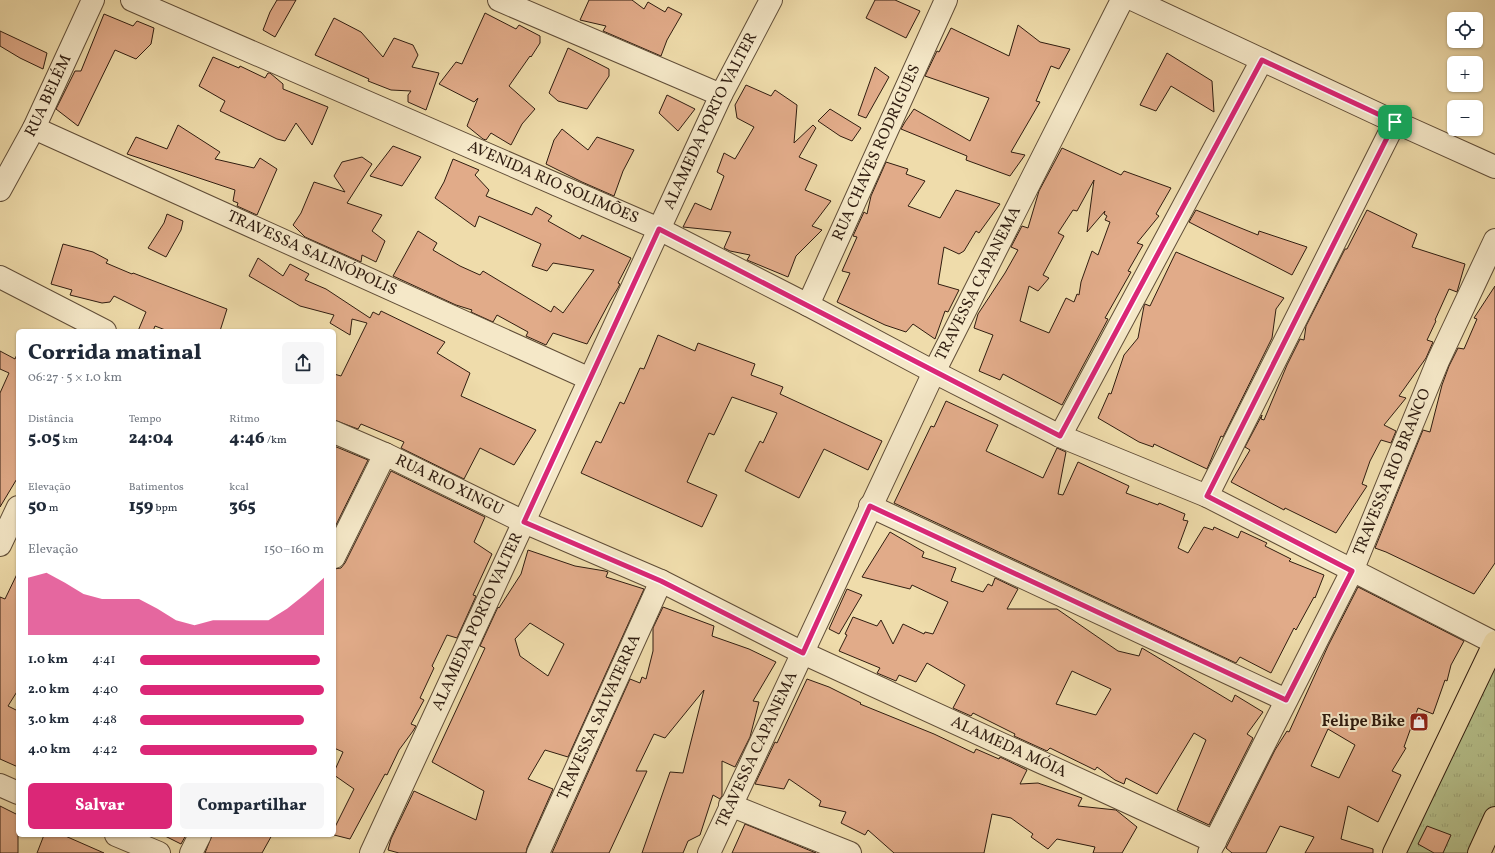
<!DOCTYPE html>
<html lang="pt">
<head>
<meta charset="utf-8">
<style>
	body { margin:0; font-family:Vollkorn,serif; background:#f6f6f7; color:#1f2937; height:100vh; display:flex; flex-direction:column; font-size:15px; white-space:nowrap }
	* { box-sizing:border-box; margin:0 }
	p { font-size:13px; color:#747a83 }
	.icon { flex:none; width:22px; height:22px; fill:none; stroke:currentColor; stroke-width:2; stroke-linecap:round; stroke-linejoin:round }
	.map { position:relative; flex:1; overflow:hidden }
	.panel { position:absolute; left:16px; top:329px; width:320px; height:508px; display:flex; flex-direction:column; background:#fff; border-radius:6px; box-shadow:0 1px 3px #0004 }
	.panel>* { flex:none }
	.tools { position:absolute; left:1447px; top:12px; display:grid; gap:8px }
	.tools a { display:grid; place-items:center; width:36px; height:36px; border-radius:6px; background:#fff; box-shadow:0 1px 3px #0004; font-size:20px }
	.pin { position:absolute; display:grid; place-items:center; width:34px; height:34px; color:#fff; margin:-17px; border-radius:8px; box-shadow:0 2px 6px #0006 }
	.round { display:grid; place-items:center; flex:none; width:42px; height:42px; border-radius:6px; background:#f6f6f7 }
	.summary { display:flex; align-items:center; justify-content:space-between; height:68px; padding:0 12px }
	h1 { font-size:22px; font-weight:800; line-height:30px }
	.figures { display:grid; grid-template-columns:repeat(3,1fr); gap:6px; height:68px; padding:4px 12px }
	.figures div { display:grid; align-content:center }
	.figures b { font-size:17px; font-weight:800 }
	.figures small { font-size:11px; font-weight:400 }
	.figures p { font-size:11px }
	.chart { height:112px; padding:8px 12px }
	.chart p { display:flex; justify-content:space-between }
	.chart svg { width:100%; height:72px; margin-top:4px; fill:#db2777; opacity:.7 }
	.action { display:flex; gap:8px; margin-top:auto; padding:8px 12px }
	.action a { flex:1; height:46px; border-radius:6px; background:#db2777; color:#fff; font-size:16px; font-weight:800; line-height:46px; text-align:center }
	.action a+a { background:#f6f6f7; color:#1f2937 }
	ul { padding:0 12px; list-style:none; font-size:13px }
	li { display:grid; grid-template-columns:64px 48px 1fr; align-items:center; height:30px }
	li i { height:10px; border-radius:5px; background:#db2777 }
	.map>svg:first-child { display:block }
	.park { fill:url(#park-tufts); stroke:#736f4e }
	.building { fill:#e1ab89; stroke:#301d10; fill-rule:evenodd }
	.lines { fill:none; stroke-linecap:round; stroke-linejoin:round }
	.street-casing { stroke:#604d37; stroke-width:24 }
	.primary-casing { stroke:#301d10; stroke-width:24 }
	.street { stroke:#f5e8c8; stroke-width:22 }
	.primary { stroke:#efdcab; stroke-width:22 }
	.route-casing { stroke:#fff; stroke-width:8 }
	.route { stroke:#db2777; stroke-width:5 }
	.labels { text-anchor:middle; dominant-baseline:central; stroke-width:4; stroke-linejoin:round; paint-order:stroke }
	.street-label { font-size:16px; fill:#301d10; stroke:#f5e8c8 }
	.poi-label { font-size:16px; font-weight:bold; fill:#301d10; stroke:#f5e8c8; text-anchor:end }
</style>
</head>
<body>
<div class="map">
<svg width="1495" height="853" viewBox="0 0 1495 853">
	<defs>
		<pattern id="park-tufts" width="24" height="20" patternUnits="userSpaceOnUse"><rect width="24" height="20" fill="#b6c18c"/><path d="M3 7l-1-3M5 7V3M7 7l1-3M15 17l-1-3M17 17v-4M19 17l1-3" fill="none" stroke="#9da578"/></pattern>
	</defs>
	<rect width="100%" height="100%" fill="#efdcab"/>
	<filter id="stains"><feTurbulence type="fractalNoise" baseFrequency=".005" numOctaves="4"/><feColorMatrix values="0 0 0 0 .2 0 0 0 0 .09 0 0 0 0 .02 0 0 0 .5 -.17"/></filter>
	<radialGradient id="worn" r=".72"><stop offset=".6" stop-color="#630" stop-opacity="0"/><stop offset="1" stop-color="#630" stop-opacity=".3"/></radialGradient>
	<!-- park -->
	<path class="park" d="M1495 642V818L1479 853H1394Z"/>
	<!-- building -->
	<g class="building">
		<path d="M277 0H296L275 37 263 30 270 12Z"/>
		<path d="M589 0H632L644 9 648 2 665 12 668 7 682 14 667 40 661 56 603 31 606 26 580 20Z"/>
		<path d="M875 0H895L920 11 906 38 866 18Z"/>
		<path d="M485 13 516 29 519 25 540 36V43L531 57 530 56 509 86 535 109 522 124 511 145 491 133 486 140 483 139 467 126 478 98 474 102 439 84 456 62 462 64Z"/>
		<path d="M104 14 133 26 137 21 154 28 151 44 136 59 115 50 78 126 56 109 75 71H81Z"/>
		<path d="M334 18 361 32 383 57 394 38 413 45 418 55 412 67 439 73 426 110 408 102V95L411 91 391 90 368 81 369 79 315 55Z"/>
		<path d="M1018 25 1040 42 1070 49 1059 69 1051 66 1036 101 1040 102 1011 152 1025 155 1010 176 966 160 967 156 901 129 905 122 914 109 970 141 989 98 925 76 937 51 939 52 951 28 1009 56Z"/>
		<path d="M0 31 47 53 43 69 20 58 0 46Z"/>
		<path d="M568 48 609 69V76L587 109 558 101 549 93Z"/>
		<path d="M1167 53 1212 81 1214 112 1171 86 1156 111 1140 105Z"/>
		<path d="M213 57 239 68 240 66 265 78 268 73H270L283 84V89L328 107 312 145 296 123 285 141 277 139 220 111 225 101 199 86Z"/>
		<path d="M875 67 889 77 866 118 858 115Z"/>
		<path d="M746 85 771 96 775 90 797 105 794 143 813 125 816 128 799 157 817 165 805 190 831 201 812 226 822 230 796 256 788 277 747 260 750 255 730 251 724 248 731 232 683 227 695 203 711 210 724 176 717 172 724 153 735 159 754 127 737 118 735 105Z"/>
		<path d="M667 95 695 109 678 131 659 113Z"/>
		<path d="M830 109 861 128 852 141 840 136 818 121Z"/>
		<path d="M178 125 220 152 215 159 254 168 260 158 277 169 257 215 237 206 238 203 233 201 235 190 127 154 136 137 167 149Z"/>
		<path d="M562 129 588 150 597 137 634 150 623 171 614 196 582 182 546 164 554 140Z"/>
		<path d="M393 146 421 157 402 186 370 176Z"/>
		<path d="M1062 148 1121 175 1124 171 1171 188 1156 214 1159 216 1137 243 1143 245 1128 271 1131 272 1105 318 1108 319 1062 405 1003 374 1000 380 979 371 993 335 974 328 978 314 1005 273 1018 250 1011 247 1022 226 1028 228 1039 191ZM1094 180 1087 232 1105 211 1104 214 1107 216 1105 220 1110 222 1098 255 1092 251 1081 282 1079 295 1077 294 1074 302 1066 298 1049 333 1020 321 1029 286 1038 291 1049 278 1043 275 1064 236 1058 233 1073 210 1077 211Z"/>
		<path d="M362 157 372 164 347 203 382 215 372 231 385 241 376 262 362 255 361 262 305 237 293 225 301 213 314 182 345 192 334 176 342 162Z"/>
		<path d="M453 159 479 170 475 175 489 190 486 196 532 215 536 207 552 216 548 221 580 239 582 235 631 258 618 283 620 284 618 288 610 301 587 344 553 333 546 345 526 336 528 332 497 315 493 322 471 312 472 310 456 305 393 276 418 231 437 243 433 250 460 266 480 275 483 271 551 312 554 306 563 313 594 270 553 263 547 271 532 266 541 244 479 216 475 227 435 198 444 182Z"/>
		<path d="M886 162 908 169 906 174 925 181 908 206 940 218 956 190 1000 204 979 233 976 231 964 251 959 254 944 247 938 284 959 290 948 312 945 311 935 339 913 324 906 332 885 325 837 302 850 273 842 271 857 237 853 236 864 212 867 214 871 196Z"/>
		<path d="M1196 210 1258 235 1259 231 1307 247 1292 275 1189 222Z"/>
		<path d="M1367 210 1417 234 1412 247 1465 264 1457 292 1449 289 1435 320 1436 321 1427 340 1433 342 1426 358 1399 396 1406 398 1384 425 1396 431 1391 443 1381 440 1370 461 1362 484 1367 486 1336 533 1285 508 1284 510 1231 482 1250 450 1245 447 1262 415 1261 419 1264 420 1287 365 1300 339 1304 340 1306 326 1345 249H1347Z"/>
		<path d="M167 214 183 221 181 230 166 257 148 248 164 223Z"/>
		<path d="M63 244 93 252 108 260 106 263 132 274 133 273 227 309 220 331H168L155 326 153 331H138L146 312 114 296 110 302 102 303 70 295 72 290 51 284Z"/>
		<path d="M1176 252 1284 298 1276 309 1272 338 1223 437 1221 436 1207 469 1154 444 1153 447 1139 442 1098 418 1109 393 1111 394 1124 355 1138 338 1144 306 1145 304 1150 306Z"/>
		<path d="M258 258 283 276 290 264 309 274 305 280 326 289 370 318 373 312 379 315 381 311 445 342 437 353 470 373 461 396 536 430 514 465 480 448 464 479 401 448 404 442 361 424 358 429 334 420V374L341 376 367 323 352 319 350 335 330 323 334 315 300 306 249 276Z"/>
		<path d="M1495 286V563L1474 594 1386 552 1375 548 1423 430 1430 432 1442 385 1449 366 1458 348 1464 349 1477 319 1474 318Z"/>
		<path d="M658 335 695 351 698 343 755 364 751 375 783 387 780 394 882 441 868 470 824 449 799 498 745 471 760 441 763 443 777 413 732 397 714 435 709 433 687 482 717 495 702 527 581 473 596 441 601 443 620 402 624 404 640 368 644 369Z"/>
		<path d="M0 351 15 359 18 352V477L0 507V393L9 373 0 369Z"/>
		<path d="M946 401 998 425 986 451 1043 478 1057 448 1066 452 1058 494 1063 495 1078 462 1129 486 1126 493 1158 505 1159 503 1185 514 1183 520 1188 521 1178 548 1188 553 1204 527 1213 530 1214 527 1238 538 1241 531 1267 543 1265 546 1291 559 1289 561 1324 575 1315 598 1314 597 1296 630 1294 628 1271 673 1240 657 1236 663 894 503 931 426 934 427Z"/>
		<path d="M334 446 368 460 334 529Z"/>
		<path d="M391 471 485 517 474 542 492 554 473 595 476 596 457 638 447 635 432 666 434 668 420 698 424 700 411 724 416 726 413 731 399 750 387 775 385 774 350 839 334 835V829L354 789 334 775V772L343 752 334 748V569L341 568 345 563Z"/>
		<path d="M890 532 924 552 922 557 956 568 951 581 983 592 988 584 992 586 995 578 1018 589 1007 609H1057L1118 651 1139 656 1142 648 1232 702 1235 695 1263 712 1247 734 1253 738 1209 825 1177 810 1206 740 1194 733 1157 794 1126 778 1124 784 1115 780 1097 767 1095 770 1050 748 1047 751 1014 736 1015 734 973 713 971 716 953 708 965 685 927 663 916 682 899 675 896 681 877 673 880 668 839 651 847 635 845 634 853 617 877 626 881 620 893 644 903 624 924 634 925 632 933 634 948 602 912 585 910 589 862 577ZM1072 671 1111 689 1096 715 1056 704Z"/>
		<path d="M528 550 575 566 605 571 608 572 606 577 644 589 568 757 545 750 528 779 553 789 527 848 526 853H399L388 850 391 839 414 791 476 820 484 791 432 762 485 648 480 646 498 607 499 608 521 574ZM530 623 564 644 548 676 520 656 515 639Z"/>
		<path d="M18 572V690L8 706 18 711V767L0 759V597L5 599Z"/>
		<path d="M1358 587 1464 641 1451 665 1447 681 1445 680 1433 714 1418 708 1404 747 1406 748 1392 771 1401 775 1378 822 1348 806 1341 839 1373 849V853H1305L1314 837 1280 826 1266 853H1232L1226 848 1275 750 1287 731 1289 732 1328 646ZM1328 729 1355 745 1339 778 1311 766Z"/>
		<path d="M847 589 862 595 839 634 829 629Z"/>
		<path d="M663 607 714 626 712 636 749 649 776 662 753 701 759 702 750 737 735 767 722 761V796L720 799 713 795 700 835 688 841 683 853H642L670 772 683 773 704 690 665 738 654 734 636 771H647L609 853H552L630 679 640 683 642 677 646 679 653 651V628Z"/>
		<path d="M807 679 829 687 861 703 860 704 934 734 974 753 976 749 999 759 1000 757 1027 770 1020 784 1038 783 1082 798 1078 806 1116 810 1137 827 1122 853H1093L1095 847 1057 839 1048 849 1031 837 1033 834 1011 818 992 814 984 853H894L868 830 865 835 841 823 846 812 819 806 821 801 789 779 784 789 755 784 775 742 777 743Z"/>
		<path d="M0 806 18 815V853H0Z"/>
		<path d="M745 824 816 853H732Z"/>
		<path d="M1427 826 1451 835 1443 853H1434L1418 844Z"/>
		<path d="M44 835H63L104 853H37Z"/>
		<path d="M163 835H186L181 844Z"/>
		<path d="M212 835H272L262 853H205Z"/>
	</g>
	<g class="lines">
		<defs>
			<g id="street">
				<path id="s1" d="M132 0 659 229 808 305 934 372 1060 436 1207 496 1495 643"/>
				<path d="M499 0 721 95"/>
				<path d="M1134 0 1395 122 1495 167"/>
				<path id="s2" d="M34 128 590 379"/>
				<path id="s3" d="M0 190 34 128 93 0"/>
				<path d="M0 277 105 331"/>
				<path id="s4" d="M808 305 946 0"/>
				<path id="s5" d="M334 432 385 454 524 522 661 581 803 653 1215 842"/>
				<path d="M1060 436 1262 60"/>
				<path d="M1207 496 1395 122"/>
				<path d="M870 506 1286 700"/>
				<path d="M0 545 18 507"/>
				<path d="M334 557 385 454"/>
				<path d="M0 785 18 793"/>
				<path d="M730 805 850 853"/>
				<path d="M116 835 159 853"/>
				<path d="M191 853 200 835"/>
				<path id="s6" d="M371 853 721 95 771 0"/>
				<path id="s7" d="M538 853 661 581"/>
				<path id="s8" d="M709 853 934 372 1122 0"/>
				<path id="s9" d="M1209 853 1352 571 1438 361 1495 240"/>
			</g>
			<g id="primary">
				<path d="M1394 853 1495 642"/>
				<path d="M1479 853 1495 818"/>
			</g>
		</defs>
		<!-- street casing -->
		<use href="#street" class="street-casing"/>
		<!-- primary casing -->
		<use href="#primary" class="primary-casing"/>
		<!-- street -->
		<use href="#street" class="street"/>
		<!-- primary -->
		<use href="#primary" class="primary"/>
	</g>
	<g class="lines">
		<defs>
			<path id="route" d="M1262 60 1395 122 1207 496 1352 571 1286 700 870 506 803 653 661 581 524 522 659 229C793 298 926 368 1060 436Z"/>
		</defs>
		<!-- route casing -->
		<use href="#route" class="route-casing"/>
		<!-- route -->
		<use href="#route" class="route"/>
	</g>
	<!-- icons -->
	<defs>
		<symbol id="shop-square" viewBox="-11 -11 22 22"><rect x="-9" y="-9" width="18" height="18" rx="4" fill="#8f2418" stroke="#f5e8c8"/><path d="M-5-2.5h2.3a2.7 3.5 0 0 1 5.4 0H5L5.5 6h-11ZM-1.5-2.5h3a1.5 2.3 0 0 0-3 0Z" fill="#fff"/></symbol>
	</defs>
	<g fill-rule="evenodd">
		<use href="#shop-square" x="1408" y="711" width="22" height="22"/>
	</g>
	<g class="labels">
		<!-- street labels -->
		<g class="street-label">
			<text stroke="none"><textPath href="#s3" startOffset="106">RUA BELÉM</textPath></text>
			<text stroke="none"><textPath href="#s6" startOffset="807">ALAMEDA PORTO VALTER</textPath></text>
			<text stroke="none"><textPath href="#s4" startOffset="167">RUA CHAVES RODRIGUES</textPath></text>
			<text stroke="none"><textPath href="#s1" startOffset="459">AVENIDA RIO SOLIMÕES</textPath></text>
			<text stroke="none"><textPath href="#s2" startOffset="305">TRAVESSA SALINÓPOLIS</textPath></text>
			<text stroke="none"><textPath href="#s8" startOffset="630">TRAVESSA CAPANEMA</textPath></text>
			<text stroke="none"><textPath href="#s9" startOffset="423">TRAVESSA RIO BRANCO</textPath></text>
			<text stroke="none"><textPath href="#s5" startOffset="127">RUA RIO XINGU</textPath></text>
			<text stroke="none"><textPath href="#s6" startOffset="255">ALAMEDA PORTO VALTER</textPath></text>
			<text stroke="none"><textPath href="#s7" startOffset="149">TRAVESSA SALVATERRA</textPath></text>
			<text stroke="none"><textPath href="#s5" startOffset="745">ALAMEDA MÓIA</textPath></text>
			<text stroke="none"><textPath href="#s8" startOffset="114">TRAVESSA CAPANEMA</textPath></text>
		</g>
		<!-- poi labels -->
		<g class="poi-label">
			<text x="1405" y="722">Felipe Bike</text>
		</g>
	</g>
	<rect width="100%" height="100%" filter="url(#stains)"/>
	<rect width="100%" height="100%" fill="url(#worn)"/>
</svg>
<div class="tools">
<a><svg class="icon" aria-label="locate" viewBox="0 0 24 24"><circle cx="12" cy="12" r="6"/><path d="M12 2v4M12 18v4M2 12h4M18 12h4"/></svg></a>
<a>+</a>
<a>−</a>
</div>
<div class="pin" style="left:1395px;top:122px;background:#1e9e55"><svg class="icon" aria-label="arrive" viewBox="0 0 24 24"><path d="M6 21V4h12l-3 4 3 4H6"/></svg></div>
<section class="panel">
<div class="summary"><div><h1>Corrida matinal</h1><p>06:27 · 5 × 1.0 km</p></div><a class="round"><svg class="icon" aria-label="share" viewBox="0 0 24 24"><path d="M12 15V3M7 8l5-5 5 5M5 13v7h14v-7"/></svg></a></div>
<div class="figures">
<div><p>Distância</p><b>5.05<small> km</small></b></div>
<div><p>Tempo</p><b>24:04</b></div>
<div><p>Ritmo</p><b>4:46<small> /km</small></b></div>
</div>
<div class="figures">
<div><p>Elevação</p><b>50<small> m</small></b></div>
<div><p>Batimentos</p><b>159<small> bpm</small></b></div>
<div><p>kcal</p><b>365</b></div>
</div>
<div class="chart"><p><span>Elevação</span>150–160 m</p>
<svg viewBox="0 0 160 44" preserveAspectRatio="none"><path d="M0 44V9L10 6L20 12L30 19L40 22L50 22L60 22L70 28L80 35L90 38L100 35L110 35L120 35L130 35L140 28L150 19L160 9V44z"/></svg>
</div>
<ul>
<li><b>1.0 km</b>4:41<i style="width:98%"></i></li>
<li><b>2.0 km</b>4:40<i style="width:100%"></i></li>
<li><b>3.0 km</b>4:48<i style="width:89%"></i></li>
<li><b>4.0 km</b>4:42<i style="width:96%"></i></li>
</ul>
<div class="action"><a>Salvar</a><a>Compartilhar</a></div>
</section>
</div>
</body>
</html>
